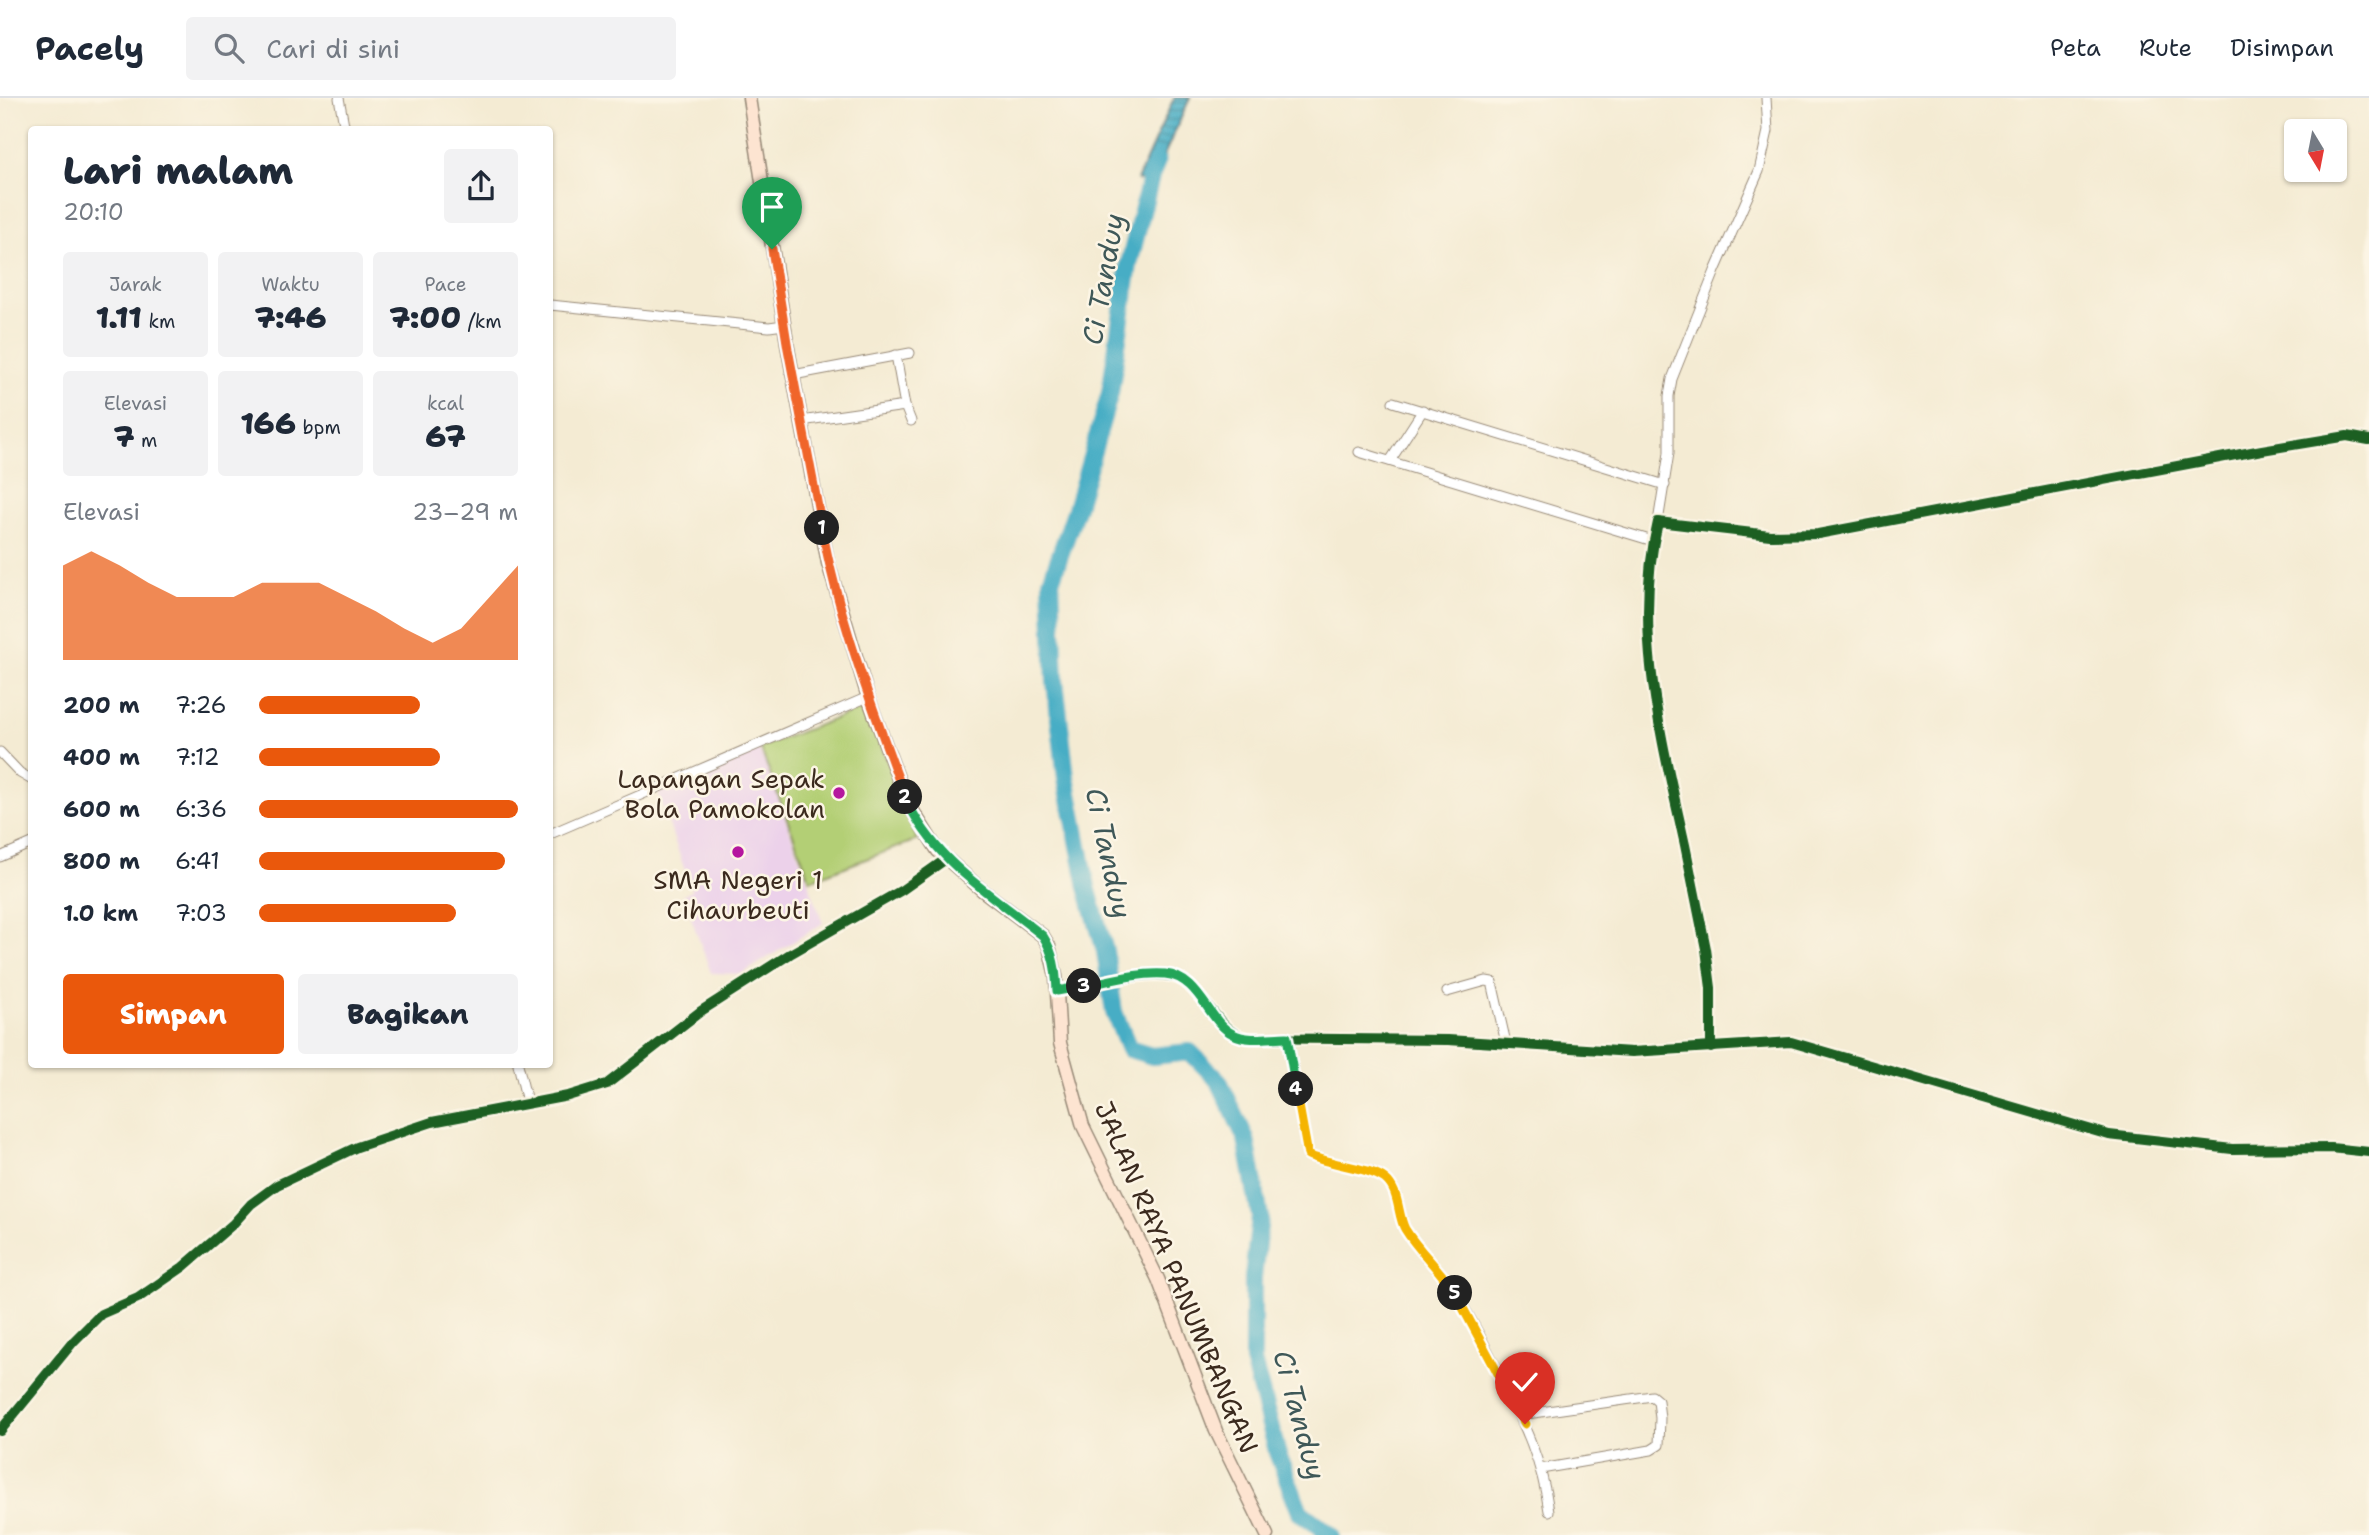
<!DOCTYPE html>
<html lang="id">
<head>
<meta charset="utf-8">
<style>
	body { margin:0; font-family:"Shantell Sans",sans-serif; background:#f2f2f3; color:#1f2937; height:100vh; display:flex; flex-direction:column; font-size:26px; white-space:nowrap }
	* { box-sizing:border-box; margin:0 }
	p { font-size:23px; color:#747a83 }
	.icon { flex:none; width:38px; height:38px; fill:none; stroke:currentColor; stroke-width:2; stroke-linecap:round; stroke-linejoin:round }
	.map { position:relative; flex:1; overflow:hidden }
	.side { position:absolute; left:28px; top:28px; width:525px; height:942px; display:flex; flex-direction:column; background:#fff; border-radius:7px; box-shadow:0 2px 5px #0004 }
	.side>* { flex:none }
	.needle { width:46px; rotate:170deg }
	.fabs { position:absolute; left:2284px; top:21px; display:grid; gap:14px }
	.fabs a { display:grid; place-items:center; width:63px; height:63px; border-radius:7px; background:#fff; box-shadow:0 2px 5px #0004; font-size:35px }
	.pin { position:absolute; display:grid; place-items:center; width:60px; height:60px; color:#fff; margin:-72px -30px; border-radius:50% 50% 50% 0; rotate:-45deg; box-shadow:0 0 7px #0007 }
	.pin .icon { rotate:45deg }
	.km { position:absolute; width:35px; height:35px; margin:-18px; border-radius:50%; background:#222; color:#fff; font-size:19px; line-height:35px; text-align:center }
	.round { display:grid; place-items:center; flex:none; width:74px; height:74px; border-radius:7px; background:#f2f2f3 }
	.headline { display:flex; align-items:center; justify-content:space-between; height:119px; padding:0 35px }
	h1 { font-size:38px; font-weight:800; line-height:52px }
	.metrics { display:grid; grid-template-columns:repeat(3,1fr); gap:10px; height:119px; padding:7px 35px }
	.metrics div { display:grid; align-content:center; border-radius:7px; background:#f2f2f3; text-align:center }
	.metrics b { font-size:30px; font-weight:800 }
	.metrics small { font-size:19px; font-weight:400 }
	.metrics p { font-size:19px }
	.chart { height:196px; padding:14px 35px }
	.chart p { display:flex; justify-content:space-between }
	.chart svg { width:100%; height:126px; margin-top:7px; fill:#ea580c; opacity:.7 }
	.button { display:flex; gap:14px; margin-top:auto; padding:14px 35px }
	.button a { flex:1; height:80px; border-radius:7px; background:#ea580c; color:#fff; font-size:28px; font-weight:800; line-height:80px; text-align:center }
	.button a+a { background:#f2f2f3; color:#1f2937 }
	ul { padding:0 35px; list-style:none; font-size:23px }
	li { display:grid; grid-template-columns:112px 84px 1fr; align-items:center; height:52px }
	li i { height:18px; border-radius:9px; background:#ea580c }
	header { display:flex; align-items:center; gap:42px; box-sizing:border-box; height:98px; padding:0 35px; background:#fff; border-bottom:2px solid #e0e1e3 }
	header strong { font-size:33px }
	nav { display:flex; gap:38px; margin-inline-start:auto; font-size:24px }
	.search { width:490px; height:63px; background:#f2f2f3; display:flex; align-items:center; gap:18px; box-sizing:border-box; padding:0 24px; border-radius:7px; color:#747a83; font-size:26px }
	.map>svg:first-child { display:block }
	.built { fill:#ecd1ea }
	.park { fill:#b3cf75; stroke:#777c4a; stroke-width:2 }
	.water { fill:url(#water-rules); stroke:#406c72; stroke-width:2 }
	.lines { fill:none; stroke-linecap:round; stroke-linejoin:round }
	.river { stroke:#46adc5; stroke-width:18 }
	.minor-casing { stroke:#988a78; stroke-width:11 }
	.secondary-casing { stroke:#988a78; stroke-width:15 }
	.minor { stroke:#fff; stroke-width:9 }
	.secondary { stroke:#fde4d1; stroke-width:12 }
	.cycleway-casing { stroke:#fcf5e5; stroke-width:15 }
	.cycleway { stroke:#1b5e20; stroke-width:10 }
	.split-1-casing { stroke:#fff; stroke-width:14 }
	.split-2-casing { stroke:#fff; stroke-width:14 }
	.split-3-casing { stroke:#fff; stroke-width:14 }
	.split-4-casing { stroke:#fff; stroke-width:14 }
	.split-5-casing { stroke:#fff; stroke-width:14 }
	.split-6-casing { stroke:#fff; stroke-width:14 }
	.split-1 { stroke:#f0652b; stroke-width:9 }
	.split-2 { stroke:#f0652b; stroke-width:9 }
	.split-3 { stroke:#22a559; stroke-width:9 }
	.split-4 { stroke:#22a559; stroke-width:9 }
	.split-5 { stroke:#f5b400; stroke-width:9 }
	.split-6 { stroke:#f5b400; stroke-width:9 }
	.poi-dot { fill:#b5179e; stroke:#fcf5e5; stroke-width:2.5 }
	.labels { text-anchor:middle; dominant-baseline:central; stroke-width:5; stroke-linejoin:round; paint-order:stroke }
	.poi-label { font-size:26px; fill:#3b2a1e; stroke:#fcf5e5; text-anchor:end }
	.street-label { font-size:26px; fill:#3b2a1e; stroke:#fcf5e5 }
	.water-label { font-size:28px; font-style:italic; fill:#3f5858; stroke:#fcf5e5 }
</style>
</head>
<body>
<header>
<strong>Pacely</strong>
<div class="search"><svg class="icon" aria-label="search" viewBox="0 0 24 24"><circle cx="10" cy="10" r="6"/><path d="M15 15l6 6"/></svg>Cari di sini</div>
<nav><a>Peta</a><a>Rute</a><a>Disimpan</a></nav>
</header>
<div class="map">
<svg width="2369" height="1437" viewBox="0 0 2369 1437">
	<defs>
		<pattern id="water-rules" width="6" height="5" patternUnits="userSpaceOnUse" patternTransform="scale(1.75)"><rect width="6" height="5" fill="#46adc5"/><path d="M0 2.5h6" fill="none" stroke="#3c8d9f"/></pattern>
	</defs>
	<rect width="100%" height="100%" fill="#fcf5e5"/>
	<filter id="ink" filterUnits="userSpaceOnUse"><feTurbulence type="fractalNoise" baseFrequency=".0143" numOctaves="2"/><feDisplacementMap in="SourceGraphic" scale="14" xChannelSelector="R" yChannelSelector="G"/><feConvolveMatrix kernelMatrix="1 2 1 2 8 2 1 2 1" color-interpolation-filters="sRGB"/></filter>
	<filter id="wash" filterUnits="userSpaceOnUse"><feTurbulence type="fractalNoise" baseFrequency=".00686" numOctaves="4" result="noise"/><feDisplacementMap in="SourceGraphic" scale="28" xChannelSelector="R" yChannelSelector="G"/><feGaussianBlur stdDeviation="1.57" result="paint"/><feColorMatrix in="noise" values="0 0 0 0 0 0 0 0 0 0 0 0 0 0 0 0 0 1.4 0 .05"/><feComposite in="paint" operator="in"/></filter>
	<g filter="url(#wash)">
		<rect width="100%" height="100%" fill="#f4ebd3"/>
		<!-- built -->
		<path class="built" d="M757 649 765 665 823 825 742 876 711 875 683 797 692 793 658 695Z"/>
		<!-- park -->
		<path class="park" d="M867 609 917 742 810 782 760 649Z"/>
		<!-- water -->
		<path class="water" d="M1174 0H1190L1151 86 1137 82Z"/>
		<g class="lines">
			<!-- river -->
			<path class="river" d="M1157 63 1151 78 1129 166 1110 295 1076 411 1051 483 1055 583 1066 680 1087 789 1105 853 1114 914 1129 951 1152 958 1190 954 1219 983 1246 1041 1260 1119 1253 1180V1263L1278 1357 1300 1414 1331 1437"/>
		</g>
	</g>
	<g filter="url(#ink)">
		<g class="lines">
			<defs>
				<g id="minor">
					<path d="M339 0 345 32"/>
					<path d="M550 207 769 229 784 227"/>
					<path d="M896 257 905 308 911 323"/>
					<path d="M793 277 910 255"/>
					<path d="M1393 304 1665 387"/>
					<path d="M801 323 905 308"/>
					<path d="M1359 354 1653 443"/>
					<path d="M1390 363 1423 312"/>
					<path d="M1658 424 1669 355V298L1672 281 1715 173 1759 73 1768 33 1766 0"/>
					<path d="M0 654 20 675 32 682"/>
					<path d="M550 736 868 599"/>
					<path d="M0 759 32 745"/>
					<path d="M1057 893C1086 888 1160 867 1184 883 1192 889 1199 898 1206 906 1219 920 1226 935 1246 940L1448 942 1632 954 1791 944 2109 1037 2232 1051 2331 1050 2369 1054"/>
					<path d="M1447 894 1486 883 1492 884 1506 945"/>
					<path d="M1287 939 1308 1057C1331 1068 1365 1067 1385 1081 1400 1092 1397 1115 1405 1130 1416 1152 1438 1168 1451 1189 1471 1219 1487 1251 1503 1283 1525 1328 1542 1363 1549 1413"/>
					<path d="M1711 950V890L1706 851C1699 817 1692 781 1685 747 1662 642 1632 532 1658 424L1770 437 1818 436 2262 352 2347 338 2369 342"/>
					<path d="M518 966 527 1004"/>
					<path d="M1520 1317 1652 1298 1658 1303 1660 1320 1659 1347 1651 1352 1541 1371"/>
					<path d="M0 1333 73 1244 101 1216 138 1200 183 1169 233 1126 251 1106 277 1087 357 1049 432 1024 568 998 607 986 701 913 790 856 902 792 946 761"/>
				</g>
				<path id="secondary" d="M749 0 788 251 828 465 868 599 906 702 938 753 982 792 1043 838 1049 848 1056 878 1060 945 1083 1028 1158 1181 1216 1333 1267 1437"/>
			</defs>
			<!-- minor casing -->
			<use href="#minor" class="minor-casing"/>
			<!-- secondary casing -->
			<use href="#secondary" class="secondary-casing"/>
			<!-- minor -->
			<use href="#minor" class="minor"/>
			<!-- secondary -->
			<use href="#secondary" class="secondary"/>
			<defs>
				<g id="cycleway">
					<path d="M1057 893C1086 888 1160 867 1184 883 1192 889 1199 898 1206 906 1219 920 1226 935 1246 940L1448 942 1632 954 1791 944 2109 1037 2232 1051 2331 1050 2369 1054"/>
					<path d="M1711 950V890L1706 851C1699 817 1692 781 1685 747 1662 642 1632 532 1658 424L1770 437 1818 436 2262 352 2347 338 2369 342"/>
					<path d="M0 1333 73 1244 101 1216 138 1200 183 1169 233 1126 251 1106 277 1087 357 1049 432 1024 568 998 607 986 701 913 790 856 902 792 946 761"/>
				</g>
			</defs>
			<!-- cycleway casing -->
			<use href="#cycleway" class="cycleway-casing"/>
			<!-- cycleway -->
			<use href="#cycleway" class="cycleway"/>
		</g>
	</g>
	<g class="lines" filter="url(#ink)">
		<defs>
			<path id="split-1" d="M772 151 788 251 822 430"/>
			<path id="split-2" d="M822 430C839 522 873 611 905 699"/>
			<path id="split-3" d="M905 699C935 765 989 794 1043 838 1054 855 1056 873 1057 893L1084 888"/>
			<path id="split-4" d="M1084 888C1109 883 1139 874 1165 876 1200 879 1208 924 1233 936 1248 944 1271 939 1287 939L1296 991"/>
			<path id="split-5" d="M1296 991 1308 1057C1330 1067 1369 1069 1385 1081 1400 1093 1397 1116 1405 1131 1419 1154 1441 1172 1455 1195"/>
			<path id="split-6" d="M1455 1195 1525 1326"/>
		</defs>
		<!-- split-1 casing -->
		<use href="#split-1" class="split-1-casing"/>
		<!-- split-2 casing -->
		<use href="#split-2" class="split-2-casing"/>
		<!-- split-3 casing -->
		<use href="#split-3" class="split-3-casing"/>
		<!-- split-4 casing -->
		<use href="#split-4" class="split-4-casing"/>
		<!-- split-5 casing -->
		<use href="#split-5" class="split-5-casing"/>
		<!-- split-6 casing -->
		<use href="#split-6" class="split-6-casing"/>
		<!-- split-1 -->
		<use href="#split-1" class="split-1"/>
		<!-- split-2 -->
		<use href="#split-2" class="split-2"/>
		<!-- split-3 -->
		<use href="#split-3" class="split-3"/>
		<!-- split-4 -->
		<use href="#split-4" class="split-4"/>
		<!-- split-5 -->
		<use href="#split-5" class="split-5"/>
		<!-- split-6 -->
		<use href="#split-6" class="split-6"/>
	</g>
	<!-- markers -->
	<g class="poi-dot">
		<circle cx="839" cy="695" r="7"/>
		<circle cx="738" cy="754" r="7"/>
	</g>
	<g class="labels">
		<!-- poi labels -->
		<g class="poi-label">
			<text x="825" y="680">Lapangan Sepak<tspan x="825" dy="30">Bola Pamokolan</tspan></text>
			<text x="738" y="781" text-anchor="middle">SMA Negeri 1<tspan x="738" dy="30">Cihaurbeuti</tspan></text>
		</g>
		<!-- street labels -->
		<g class="street-label">
			<text transform="translate(1177 1179) rotate(67)">JALAN RAYA PANUMBANGAN</text>
		</g>
		<!-- water labels -->
		<g class="water-label">
			<text transform="translate(1103 181) rotate(-80)">Ci Tanduy</text>
			<text transform="translate(1109 755) rotate(78)">Ci Tanduy</text>
			<text transform="translate(1300 1317) rotate(75)">Ci Tanduy</text>
		</g>
	</g>
</svg>
<div class="fabs">
<a><svg class="needle" viewBox="-14 -14 28 28"><path d="M0-13l5 13h-10z" fill="#e53935"/><path d="M0 13l5-13h-10z" fill="#747a83"/></svg></a>
</div>
<div class="pin" style="left:772px;top:151px;background:#1e9e55"><svg class="icon" aria-label="arrive" viewBox="0 0 24 24"><path d="M6 21V4h12l-3 4 3 4H6"/></svg></div>
<div class="pin" style="left:1525px;top:1326px;background:#d93025"><svg class="icon" aria-label="check" viewBox="0 0 24 24"><path d="M5 12l5 5 9-10"/></svg></div>
<b class="km" style="left:822px;top:430px">1</b>
<b class="km" style="left:905px;top:699px">2</b>
<b class="km" style="left:1084px;top:888px">3</b>
<b class="km" style="left:1296px;top:991px">4</b>
<b class="km" style="left:1455px;top:1195px">5</b>
<section class="side">
<div class="headline"><div><h1>Lari malam</h1><p>20:10</p></div><a class="round"><svg class="icon" aria-label="share" viewBox="0 0 24 24"><path d="M12 15V3M7 8l5-5 5 5M5 13v7h14v-7"/></svg></a></div>
<div class="metrics">
<div><p>Jarak</p><b>1.11<small> km</small></b></div>
<div><p>Waktu</p><b>7:46</b></div>
<div><p>Pace</p><b>7:00<small> /km</small></b></div>
</div>
<div class="metrics">
<div><p>Elevasi</p><b>7<small> m</small></b></div>
<div><b>166<small> bpm</small></b></div>
<div><p>kcal</p><b>67</b></div>
</div>
<div class="chart"><p><span>Elevasi</span>23–29 m</p>
<svg viewBox="0 0 160 44" preserveAspectRatio="none"><path d="M0 44V11L10 6L20 11L30 17L40 22L50 22L60 22L70 17L80 17L90 17L100 22L110 27L120 33L130 38L140 33L150 22L160 11V44z"/></svg>
</div>
<ul>
<li><b>200 m</b>7:26<i style="width:62%"></i></li>
<li><b>400 m</b>7:12<i style="width:70%"></i></li>
<li><b>600 m</b>6:36<i style="width:100%"></i></li>
<li><b>800 m</b>6:41<i style="width:95%"></i></li>
<li><b>1.0 km</b>7:03<i style="width:76%"></i></li>
</ul>
<div class="button"><a>Simpan</a><a>Bagikan</a></div>
</section>
</div>
</body>
</html>
